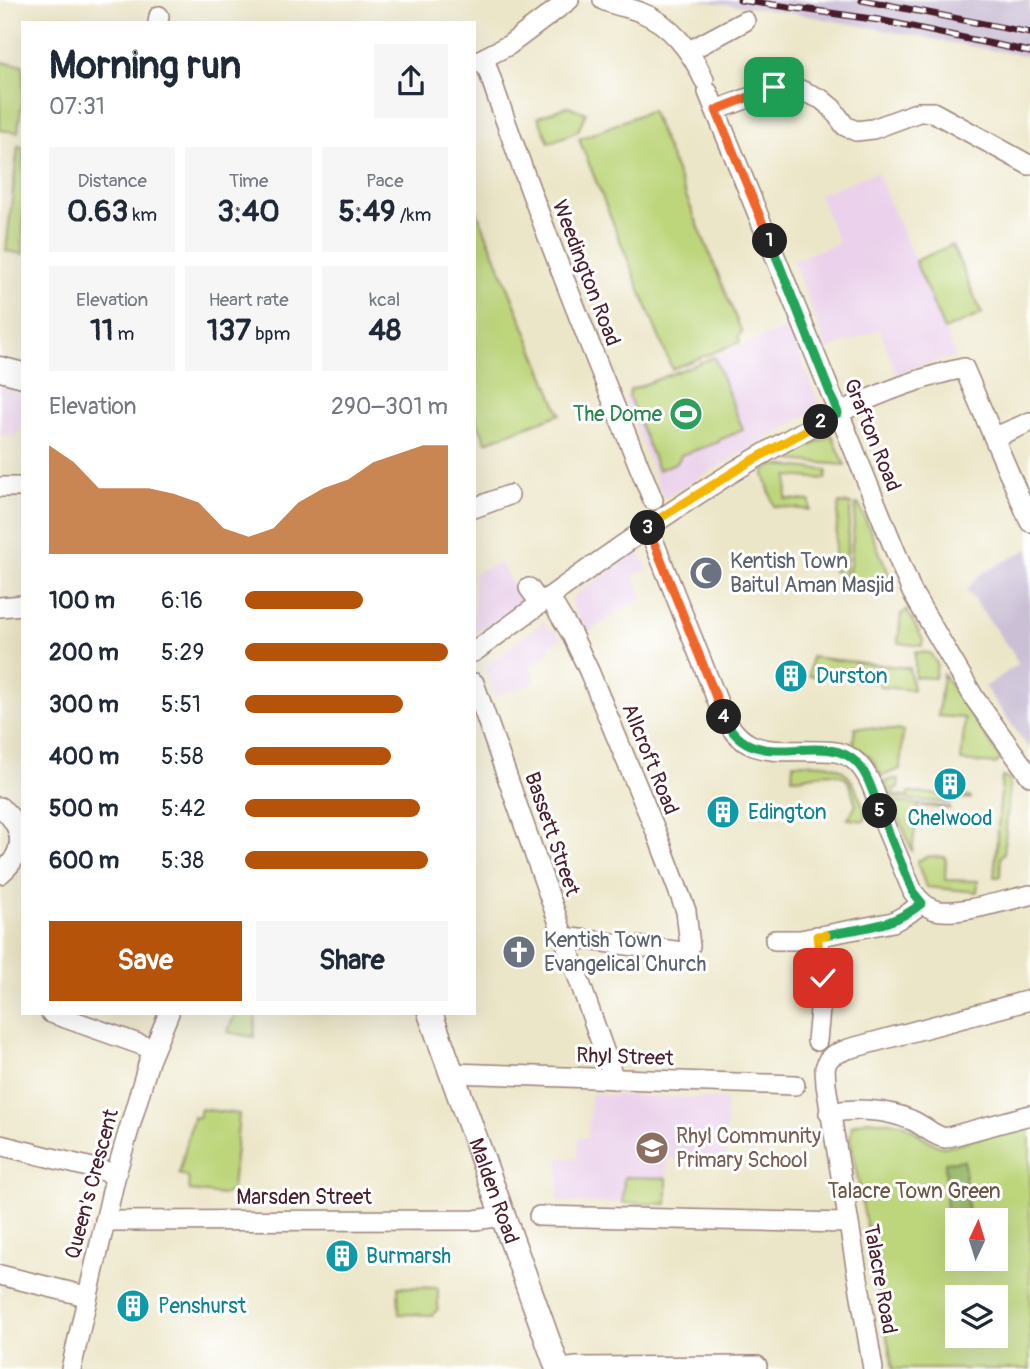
<!DOCTYPE html>
<html lang="en">
<head>
<meta charset="utf-8">
<style>
	body { margin:0; font-family:Pangolin,sans-serif; background:#f6f6f7; color:#1f2937; height:100vh; display:flex; flex-direction:column; font-size:26px; white-space:nowrap }
	* { box-sizing:border-box; margin:0 }
	p { font-size:23px; color:#747a83 }
	.icon { flex:none; width:38px; height:38px; fill:none; stroke:currentColor; stroke-width:2; stroke-linecap:round; stroke-linejoin:round }
	.map { position:relative; flex:1; overflow:hidden }
	.details { position:absolute; left:21px; top:21px; width:455px; height:994px; display:flex; flex-direction:column; background:#fff; border-radius:0px; box-shadow:0 7px 28px #0002 }
	.details>* { flex:none }
	.needle { width:46px; rotate:4deg }
	.fabs { position:absolute; left:945px; top:1208px; display:grid; gap:14px }
	.fabs a { display:grid; place-items:center; width:63px; height:63px; border-radius:0px; background:#fff; box-shadow:0 7px 28px #0002; font-size:35px }
	.pin { position:absolute; display:grid; place-items:center; width:60px; height:60px; color:#fff; margin:-30px; border-radius:14px; box-shadow:0 4px 10px #0006 }
	.km { position:absolute; width:35px; height:35px; margin:-18px; border-radius:50%; background:#222; color:#fff; font-size:19px; line-height:35px; text-align:center }
	.round { display:grid; place-items:center; flex:none; width:74px; height:74px; border-radius:0px; background:#f6f6f7 }
	.head { display:flex; align-items:center; justify-content:space-between; height:119px; padding:0 28px }
	h1 { font-size:38px; font-weight:800; line-height:52px }
	.metrics { display:grid; grid-template-columns:repeat(3,1fr); gap:10px; height:119px; padding:7px 28px }
	.metrics div { display:grid; align-content:center; border-radius:0px; background:#f6f6f7; text-align:center }
	.metrics b { font-size:30px; font-weight:800 }
	.metrics small { font-size:19px; font-weight:400 }
	.metrics p { font-size:19px }
	.chart { height:196px; padding:14px 28px }
	.chart p { display:flex; justify-content:space-between }
	.chart svg { width:100%; height:126px; margin-top:7px; fill:#b45309; opacity:.7 }
	.button { display:flex; gap:14px; margin-top:auto; padding:14px 28px }
	.button a { flex:1; height:80px; border-radius:0px; background:#b45309; color:#fff; font-size:28px; font-weight:800; line-height:80px; text-align:center }
	.button a+a { background:#f6f6f7; color:#1f2937 }
	ul { padding:0 28px; list-style:none; font-size:23px }
	li { display:grid; grid-template-columns:112px 84px 1fr; align-items:center; height:52px }
	li i { height:18px; border-radius:9px; background:#b45309 }
	.map>svg:first-child { display:block }
	.built { fill:#ebd1eb }
	.industrial { fill:#cbbfd5 }
	.green { fill:#bdd67b; stroke:#847a53; stroke-width:2; fill-rule:evenodd }
	.forest { fill:#96b76b; stroke:#706b4b; stroke-width:2 }
	.lines { fill:none; stroke-linecap:round; stroke-linejoin:round }
	.minor-casing { stroke:#9b827a; stroke-width:22 }
	.major-casing { stroke:#9b827a; stroke-width:27 }
	.minor { stroke:#fff; stroke-width:19 }
	.major { stroke:#fff; stroke-width:24 }
	.rail-casing { stroke:#4a1f2b; stroke-width:7 }
	.rail { stroke:#fff; stroke-width:4.5; stroke-dasharray:13; stroke-linecap:butt }
	.split-1-casing { stroke:#fff; stroke-width:14 }
	.split-2-casing { stroke:#fff; stroke-width:14 }
	.split-3-casing { stroke:#fff; stroke-width:14 }
	.split-4-casing { stroke:#fff; stroke-width:14 }
	.split-5-casing { stroke:#fff; stroke-width:14 }
	.split-6-casing { stroke:#fff; stroke-width:14 }
	.split-7-casing { stroke:#fff; stroke-width:14 }
	.split-1 { stroke:#f0652b; stroke-width:9 }
	.split-2 { stroke:#22a559; stroke-width:9 }
	.split-3 { stroke:#f5b400; stroke-width:9 }
	.split-4 { stroke:#f0652b; stroke-width:9 }
	.split-5 { stroke:#22a559; stroke-width:9 }
	.split-6 { stroke:#22a559; stroke-width:9 }
	.split-7 { stroke:#f5b400; stroke-width:9 }
	.labels { text-anchor:middle; dominant-baseline:central; stroke-width:6; stroke-linejoin:round; paint-order:stroke }
	.street-label { font-size:21px; fill:#4a1f2b; stroke:#fff }
	.leisure-label { font-size:21px; fill:#27864d; stroke:#fff; text-anchor:end }
	.worship-label { font-size:21px; fill:#5b616d; stroke:#fff; text-anchor:start }
	.culture-label { font-size:21px; fill:#0d838f; stroke:#fff; text-anchor:start }
	.education-label { font-size:21px; fill:#785e54; stroke:#fff; text-anchor:start }
	.park-label { font-size:21px; fill:#6c5643; stroke:#fff }
</style>
</head>
<body>
<div class="map">
<svg width="1030" height="1369" viewBox="0 0 1030 1369">
	<rect width="100%" height="100%" fill="#fff"/>
	<filter id="ink" filterUnits="userSpaceOnUse"><feTurbulence type="fractalNoise" baseFrequency=".0143" numOctaves="2"/><feDisplacementMap in="SourceGraphic" scale="14" xChannelSelector="R" yChannelSelector="G"/><feConvolveMatrix kernelMatrix="1 2 1 2 8 2 1 2 1" color-interpolation-filters="sRGB"/></filter>
	<filter id="wash" filterUnits="userSpaceOnUse"><feTurbulence type="fractalNoise" baseFrequency=".00686" numOctaves="4" result="noise"/><feDisplacementMap in="SourceGraphic" scale="28" xChannelSelector="R" yChannelSelector="G"/><feGaussianBlur stdDeviation="1.57" result="paint"/><feColorMatrix in="noise" values="0 0 0 0 0 0 0 0 0 0 0 0 0 0 0 0 0 1.4 0 .05"/><feComposite in="paint" operator="in"/></filter>
	<g filter="url(#wash)">
		<rect width="100%" height="100%" fill="#ece6c8"/>
		<!-- built -->
		<g class="built">
			<path d="M877 172 956 357 935 361 897 375 880 329 827 350 793 260 839 243 818 194Z"/>
			<path d="M789 327 820 407 664 498 625 401 630 390Z"/>
			<path d="M0 387 23 393V421L17 437 0 435Z"/>
			<path d="M639 551 648 569 634 576 644 598 622 608V610L587 633 571 604 572 598Z"/>
			<path d="M501 563 520 602 474 635V573Z"/>
			<path d="M543 621 551 631 555 628 561 639 549 647 551 650 530 667 536 682 495 697 485 668Z"/>
			<path d="M591 1094 726 1099V1159H667V1204L558 1202 559 1158 577 1159 578 1138H588Z"/>
		</g>
		<!-- industrial -->
		<g class="industrial">
			<path d="M694 0H1030V57L792 13Z"/>
			<path d="M1028 549 1030 552V750L985 687 1018 664 1014 655 967 590 979 575Z"/>
		</g>
		<!-- green -->
		<g class="green">
			<path d="M0 62 23 65V92L18 132 0 130Z"/>
			<path d="M568 106 586 113 578 131 549 143 538 117Z"/>
			<path d="M651 110 742 333 738 336 740 342 672 369 579 139Z"/>
			<path d="M18 146 23 147V254L6 251Z"/>
			<path d="M474 204 560 414 486 442 474 413Z"/>
			<path d="M952 245 982 314 944 330 915 261Z"/>
			<path d="M714 357 743 430 719 440V442L681 455 678 462 658 470 629 397 630 390Z"/>
			<path d="M832 435 845 465 789 460 788 457Z"/>
			<path d="M775 465 827 470 826 479 788 476 786 499 810 501V510L774 506 764 474V471Z"/>
			<path d="M839 503 851 504 844 583 837 582V572L833 571Z"/>
			<path d="M856 504 859 505 896 590 891 592 877 591 876 587 848 585Z"/>
			<path d="M907 610 923 640 922 646 898 643 901 614Z"/>
			<path d="M915 652 930 653 937 664 935 678 915 677Z"/>
			<path d="M811 657 909 668 913 690 881 687 877 682 809 676Z"/>
			<path d="M943 674 1001 759 995 764 961 761 965 718 938 716Z"/>
			<path d="M855 727 903 731 900 769 882 776 871 758 853 744Z"/>
			<path d="M793 763C825 764 845 759 858 794 862 803 866 810 865 821L848 819 856 805C853 798 853 790 849 783 838 764 810 779 792 778Z"/>
			<path d="M1002 777 1010 780 1004 854 1001 856 1000 877H994Z"/>
			<path d="M893 779H899L898 788H894L893 795 909 796V792L971 797V799L952 798 951 803 891 798 885 782Z"/>
			<path d="M893 802 950 807V809L918 806 912 852Z"/>
			<path d="M929 856 946 857 945 880 978 881 977 892 926 887 917 862 919 860Z"/>
			<path d="M236 1013H256L254 1037 227 1032Z"/>
			<path d="M201 1109 239 1114 232 1190 223 1195 190 1191 188 1177 179 1174 193 1117 199 1118Z"/>
			<path d="M867 1120 902 1123 936 1145 944 1147 1030 1125V1369H893L850 1138 852 1125ZM957 1220H996V1258H957ZM957 1297H996V1335H957Z"/>
			<path d="M624 1177 667 1178V1204L623 1203Z"/>
			<path d="M398 1287 438 1288V1309L432 1315 399 1314Z"/>
		</g>
		<!-- forest -->
		<path class="forest" d="M964 1160 968 1220H957V1254L947 1217 945 1162Z"/>
	</g>
	<g filter="url(#ink)">
		<g class="lines">
			<defs>
				<g id="minor">
					<path d="M603 0C615 6 628 7 640 12 670 23 692 52 704 80"/>
					<path d="M158 23 159 16"/>
					<path d="M689 51 745 21"/>
					<path d="M484 58C534 208 593 354 653 500"/>
					<path d="M474 63 509 45 569 0"/>
					<path d="M708 92 912 592 975 699 1030 776"/>
					<path d="M716 110 781 86 798 89 821 99 832 108 845 126 856 131 873 129 919 112H933L1029 165"/>
					<path d="M995 437 1030 422"/>
					<path d="M0 487H23"/>
					<path d="M474 508 509 495"/>
					<path d="M648 527 721 710C743 760 774 749 820 751 833 751 845 752 855 761 873 776 878 806 886 828 895 849 904 871 913 892 919 900 925 907 935 910 955 916 1007 900 1030 895"/>
					<path d="M529 588 540 603"/>
					<path d="M549 597 571 633 589 671 657 834 686 911 690 946 688 950 683 952 564 937"/>
					<path d="M0 607 23 605"/>
					<path d="M474 652C557 591 641 530 728 475 802 430 879 386 964 368L1030 522"/>
					<path d="M474 683 614 1079"/>
					<path d="M0 807C26 828 26 853 0 874"/>
					<path d="M775 940H800L893 922 909 913 922 903"/>
					<path d="M51 1013 153 1049"/>
					<path d="M817 1041 823 978 817 936"/>
					<path d="M452 1073 795 1085"/>
					<path d="M829 1113C854 1108 887 1109 911 1120 924 1125 931 1135 945 1138L1030 1115"/>
					<path d="M0 1145 116 1174"/>
					<path d="M539 1216 847 1223"/>
					<path d="M105 1221 475 1220 503 1216"/>
					<path d="M0 1275 86 1296"/>
					<path d="M71 1369 116 1174 149 1061 169 1013"/>
					<path d="M561 1369 577 1367 757 1366"/>
					<path d="M873 1369 826 1085 825 1068 828 1060 833 1055 848 1049 1030 1000"/>
				</g>
				<g id="major">
					<path d="M0 369 23 375"/>
					<path id="s1" d="M430 1013 558 1369"/>
				</g>
			</defs>
			<!-- minor casing -->
			<use href="#minor" class="minor-casing"/>
			<!-- major casing -->
			<use href="#major" class="major-casing"/>
			<!-- minor -->
			<use href="#minor" class="minor"/>
			<!-- major -->
			<use href="#major" class="major"/>
			<defs>
				<g id="rail">
					<path d="M740 0 879 20 1030 52"/>
					<path d="M862 0 1030 33"/>
				</g>
			</defs>
			<!-- rail casing -->
			<use href="#rail" class="rail-casing"/>
			<!-- rail -->
			<use href="#rail" class="rail"/>
		</g>
	</g>
	<g class="lines" filter="url(#ink)">
		<defs>
			<path id="split-1" d="M770 241 716 110 774 87"/>
			<path id="split-2" d="M770 241 838 413 821 422"/>
			<path id="split-3" d="M648 528 662 517 746 464 821 422"/>
			<path id="split-4" d="M648 528 724 717"/>
			<path id="split-5" d="M724 717C751 779 822 728 856 762 869 775 873 794 880 811"/>
			<path id="split-6" d="M826 935C861 928 894 927 922 903L913 892 880 811"/>
			<path id="split-7" d="M823 978 817 936 826 935"/>
		</defs>
		<!-- split-1 casing -->
		<use href="#split-1" class="split-1-casing"/>
		<!-- split-2 casing -->
		<use href="#split-2" class="split-2-casing"/>
		<!-- split-3 casing -->
		<use href="#split-3" class="split-3-casing"/>
		<!-- split-4 casing -->
		<use href="#split-4" class="split-4-casing"/>
		<!-- split-5 casing -->
		<use href="#split-5" class="split-5-casing"/>
		<!-- split-6 casing -->
		<use href="#split-6" class="split-6-casing"/>
		<!-- split-7 casing -->
		<use href="#split-7" class="split-7-casing"/>
		<!-- split-1 -->
		<use href="#split-1" class="split-1"/>
		<!-- split-2 -->
		<use href="#split-2" class="split-2"/>
		<!-- split-3 -->
		<use href="#split-3" class="split-3"/>
		<!-- split-4 -->
		<use href="#split-4" class="split-4"/>
		<!-- split-5 -->
		<use href="#split-5" class="split-5"/>
		<!-- split-6 -->
		<use href="#split-6" class="split-6"/>
		<!-- split-7 -->
		<use href="#split-7" class="split-7"/>
	</g>
	<!-- icons -->
	<defs>
		<symbol id="stadium-disc" viewBox="-11 -11 22 22"><circle r="9.5" fill="#2e9e5b" stroke="#fff"/><path d="M0-5a6.5 5 0 1 0 0 10a6.5 5 0 1 0 0-10ZM-3.5-1.8h7v3.6h-7Z" fill="#fff"/></symbol>
		<symbol id="mosque-disc" viewBox="-11 -11 22 22"><circle r="9.5" fill="#6b7280" stroke="#fff"/><path d="M3.5-4.9A6 6 0 1 0 3.5 4.9A5 5 0 1 1 3.5-4.9Z" fill="#fff"/></symbol>
		<symbol id="building-disc" viewBox="-11 -11 22 22"><circle r="9.5" fill="#0f9aa8" stroke="#fff"/><path d="M-4-6H4V6H1V3H-1V6H-4ZM-2.5-4.3h1.7v1.8h-1.7ZM.8-4.3h1.7v1.8H.8ZM-2.5-1h1.7V.8h-1.7ZM.8-1h1.7V.8H.8Z" fill="#fff"/></symbol>
		<symbol id="church-disc" viewBox="-11 -11 22 22"><circle r="9.5" fill="#6b7280" stroke="#fff"/><path d="M-1.2-6h2.4v3.5h3.3v2.4h-3.3V6h-2.4V-.1h-3.3v-2.4h3.3Z" fill="#fff"/></symbol>
		<symbol id="school-disc" viewBox="-11 -11 22 22"><circle r="9.5" fill="#8d6e63" stroke="#fff"/><path d="M0-5L7-2L0 1L-7-2ZM-4 1L0 2.5L4 1V4Q0 6-4 4Z" fill="#fff"/></symbol>
	</defs>
	<g fill-rule="evenodd">
		<use href="#stadium-disc" x="667" y="395" width="38" height="38"/>
		<use href="#mosque-disc" x="687" y="554" width="38" height="38"/>
		<use href="#building-disc" x="772" y="657" width="38" height="38"/>
		<use href="#building-disc" x="931" y="765" width="38" height="38"/>
		<use href="#building-disc" x="704" y="793" width="38" height="38"/>
		<use href="#church-disc" x="500" y="933" width="38" height="38"/>
		<use href="#school-disc" x="633" y="1129" width="38" height="38"/>
		<use href="#building-disc" x="323" y="1237" width="38" height="38"/>
		<use href="#building-disc" x="114" y="1287" width="38" height="38"/>
	</g>
	<g class="labels">
		<!-- street labels -->
		<g class="street-label">
			<text transform="translate(586 273) rotate(69)">Weedington Road</text>
			<text transform="translate(872 435) rotate(68)">Grafton Road</text>
			<text transform="translate(650 759) rotate(68)">Allcroft Road</text>
			<text transform="translate(552 834) rotate(71)">Bassett Street</text>
			<text transform="translate(625 1057) rotate(2)">Rhyl Street</text>
			<text transform="translate(92 1184) rotate(-75)">Queen's Crescent</text>
			<text stroke="none"><textPath href="#s1" startOffset="189">Malden Road</textPath></text>
			<text x="304" y="1197">Marsden Street</text>
			<text transform="translate(880 1279) rotate(80)">Talacre Road</text>
		</g>
		<!-- leisure labels -->
		<g class="leisure-label">
			<text x="662" y="414">The Dome</text>
		</g>
		<!-- worship labels -->
		<g class="worship-label">
			<text x="730" y="561">Kentish Town<tspan x="730" dy="24">Baitul Aman Masjid</tspan></text>
			<text x="544" y="940">Kentish Town<tspan x="544" dy="24">Evangelical Church</tspan></text>
		</g>
		<!-- culture labels -->
		<g class="culture-label">
			<text x="816" y="676">Durston</text>
			<text x="748" y="812">Edington</text>
			<text x="950" y="818" text-anchor="middle">Chelwood</text>
			<text x="366" y="1256">Burmarsh</text>
			<text x="158" y="1306">Penshurst</text>
		</g>
		<!-- education labels -->
		<g class="education-label">
			<text x="676" y="1136">Rhyl Community<tspan x="676" dy="24">Primary School</tspan></text>
		</g>
		<!-- park labels -->
		<g class="park-label">
			<text x="914" y="1191">Talacre Town Green</text>
		</g>
	</g>
</svg>
<div class="fabs">
<a><svg class="needle" viewBox="-14 -14 28 28"><path d="M0-13l5 13h-10z" fill="#e53935"/><path d="M0 13l5-13h-10z" fill="#747a83"/></svg></a>
<a><svg class="icon" aria-label="layers" viewBox="0 0 24 24"><path d="M12 4l9 5-9 5-9-5zM3 14l9 5 9-5"/></svg></a>
</div>
<div class="pin" style="left:774px;top:87px;background:#1e9e55"><svg class="icon" aria-label="arrive" viewBox="0 0 24 24"><path d="M6 21V4h12l-3 4 3 4H6"/></svg></div>
<div class="pin" style="left:823px;top:978px;background:#d93025"><svg class="icon" aria-label="check" viewBox="0 0 24 24"><path d="M5 12l5 5 9-10"/></svg></div>
<b class="km" style="left:770px;top:241px">1</b>
<b class="km" style="left:821px;top:422px">2</b>
<b class="km" style="left:648px;top:528px">3</b>
<b class="km" style="left:724px;top:717px">4</b>
<b class="km" style="left:880px;top:811px">5</b>
<section class="details">
<div class="head"><div><h1>Morning run</h1><p>07:31</p></div><a class="round"><svg class="icon" aria-label="share" viewBox="0 0 24 24"><path d="M12 15V3M7 8l5-5 5 5M5 13v7h14v-7"/></svg></a></div>
<div class="metrics">
<div><p>Distance</p><b>0.63<small> km</small></b></div>
<div><p>Time</p><b>3:40</b></div>
<div><p>Pace</p><b>5:49<small> /km</small></b></div>
</div>
<div class="metrics">
<div><p>Elevation</p><b>11<small> m</small></b></div>
<div><p>Heart rate</p><b>137<small> bpm</small></b></div>
<div><p>kcal</p><b>48</b></div>
</div>
<div class="chart"><p><span>Elevation</span>290–301 m</p>
<svg viewBox="0 0 160 44" preserveAspectRatio="none"><path d="M0 44V6L10 12L20 21L30 21L40 21L50 23L60 26L70 35L80 38L90 35L100 26L110 21L120 18L130 12L140 9L150 6L160 6V44z"/></svg>
</div>
<ul>
<li><b>100 m</b>6:16<i style="width:58%"></i></li>
<li><b>200 m</b>5:29<i style="width:100%"></i></li>
<li><b>300 m</b>5:51<i style="width:78%"></i></li>
<li><b>400 m</b>5:58<i style="width:72%"></i></li>
<li><b>500 m</b>5:42<i style="width:86%"></i></li>
<li><b>600 m</b>5:38<i style="width:90%"></i></li>
</ul>
<div class="button"><a>Save</a><a>Share</a></div>
</section>
</div>
</body>
</html>
